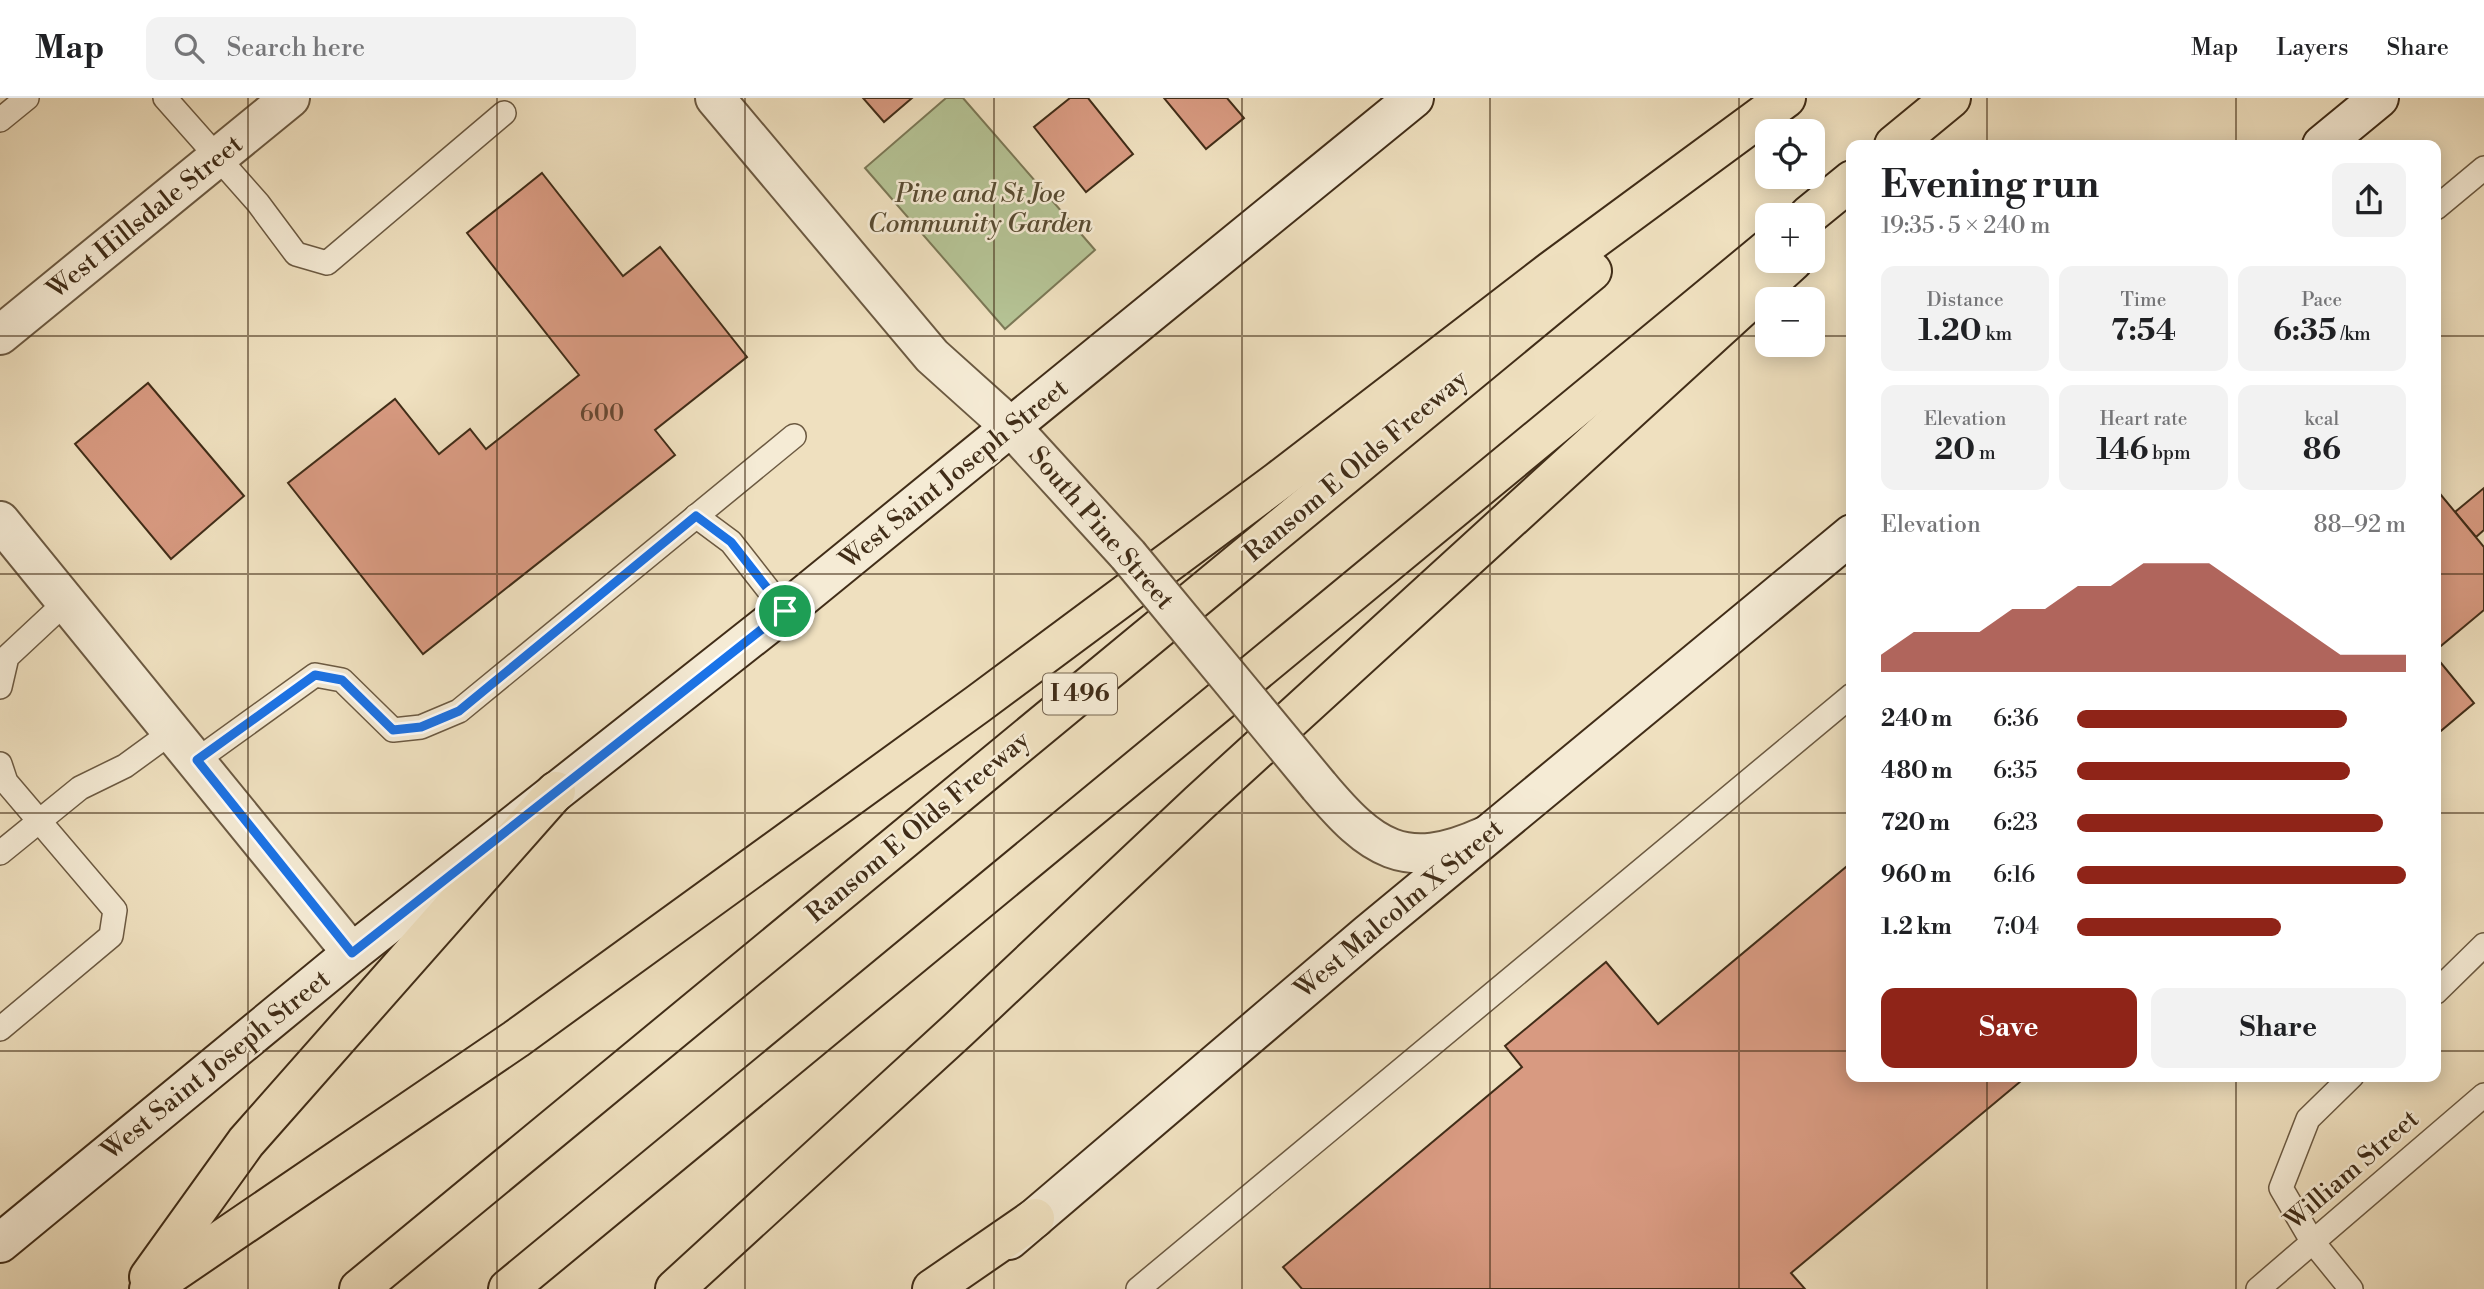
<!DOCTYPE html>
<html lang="en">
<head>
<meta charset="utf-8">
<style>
	body { margin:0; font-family:"Libre Bodoni",serif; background:#f2f2f2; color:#202124; height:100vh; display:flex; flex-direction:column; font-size:26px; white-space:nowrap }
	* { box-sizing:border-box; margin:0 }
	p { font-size:23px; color:#757577 }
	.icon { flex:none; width:38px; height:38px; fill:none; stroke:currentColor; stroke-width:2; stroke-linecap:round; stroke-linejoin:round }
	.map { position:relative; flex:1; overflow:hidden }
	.sheet { position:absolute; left:1846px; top:42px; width:595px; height:942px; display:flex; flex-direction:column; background:#fff; border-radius:14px; box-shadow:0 4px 18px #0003 }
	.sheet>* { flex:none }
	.fabs { position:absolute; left:1755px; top:21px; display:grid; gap:14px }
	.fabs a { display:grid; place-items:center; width:70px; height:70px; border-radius:14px; background:#fff; box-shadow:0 4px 18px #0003; font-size:35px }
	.pin { position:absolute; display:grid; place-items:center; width:60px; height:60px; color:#fff; margin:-30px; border:4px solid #fff; border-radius:50%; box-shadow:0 2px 7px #0007 }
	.round { display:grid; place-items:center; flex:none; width:74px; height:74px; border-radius:14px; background:#f2f2f2 }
	.head { display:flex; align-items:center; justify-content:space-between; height:119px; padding:0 35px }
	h1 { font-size:38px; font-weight:700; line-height:52px }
	.stats { display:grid; grid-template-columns:repeat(3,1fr); gap:10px; height:119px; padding:7px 35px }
	.stats div { display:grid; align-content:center; border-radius:14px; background:#f2f2f2; text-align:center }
	.stats b { font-size:30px; font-weight:700 }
	.stats small { font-size:19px; font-weight:400 }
	.stats p { font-size:19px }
	.chart { height:196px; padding:14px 35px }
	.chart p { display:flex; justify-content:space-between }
	.chart svg { width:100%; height:126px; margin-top:7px; fill:#8f2418; opacity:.7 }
	.cta { display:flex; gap:14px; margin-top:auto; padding:14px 35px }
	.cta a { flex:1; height:80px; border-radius:14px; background:#8f2418; color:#fff; font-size:28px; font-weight:700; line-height:80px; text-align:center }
	.cta a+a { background:#f2f2f2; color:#202124 }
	ul { padding:0 35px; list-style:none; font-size:23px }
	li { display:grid; grid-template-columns:112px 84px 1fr; align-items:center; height:52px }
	li i { height:18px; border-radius:9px; background:#8f2418 }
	header { display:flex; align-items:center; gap:42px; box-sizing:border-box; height:98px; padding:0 35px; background:#fff; border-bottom:2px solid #e0e0e0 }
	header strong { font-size:33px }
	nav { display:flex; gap:38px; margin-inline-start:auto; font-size:24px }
	.search { width:490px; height:63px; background:#f2f2f2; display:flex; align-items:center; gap:18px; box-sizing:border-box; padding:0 24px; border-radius:14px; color:#757577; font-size:26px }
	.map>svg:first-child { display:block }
	.green { fill:#b5c395; stroke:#7b7856; stroke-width:2 }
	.building { fill:#d89a81; stroke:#412d18; stroke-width:2 }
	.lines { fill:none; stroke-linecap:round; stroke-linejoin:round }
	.service-casing { stroke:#6c5a42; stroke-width:26 }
	.minor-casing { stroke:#6c5a42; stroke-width:42 }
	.tertiary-casing { stroke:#6c5a42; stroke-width:42 }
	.secondary-casing { stroke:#412d18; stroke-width:42 }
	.motorway-casing { stroke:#412d18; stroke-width:42 }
	.service { stroke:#f5ebd5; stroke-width:23 }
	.minor { stroke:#f5ebd5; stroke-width:38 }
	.tertiary { stroke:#f5ebd5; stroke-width:38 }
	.secondary { stroke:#f5ebd5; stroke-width:38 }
	.motorway { stroke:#efe0bf; stroke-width:38 }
	.tertiary-bridge-casing { stroke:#6c5a42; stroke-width:42; stroke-linecap:butt }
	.tertiary-bridge { stroke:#f5ebd5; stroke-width:38 }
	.route-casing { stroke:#fff; stroke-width:14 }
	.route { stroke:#1a73e8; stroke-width:9 }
	.grid { fill:none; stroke:#412d18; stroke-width:2; stroke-opacity:0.55 }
	.labels { text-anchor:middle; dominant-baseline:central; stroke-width:5; stroke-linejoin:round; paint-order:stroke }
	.number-label { font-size:23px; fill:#674832 }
	.shield { fill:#f5ebd5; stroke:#776651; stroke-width:2 }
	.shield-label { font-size:24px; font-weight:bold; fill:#412d18 }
	.park-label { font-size:26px; font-style:italic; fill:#584b31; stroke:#f5ebd5 }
	.street-label { font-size:26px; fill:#412d18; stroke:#f5ebd5 }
</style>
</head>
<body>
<header>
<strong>Map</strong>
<div class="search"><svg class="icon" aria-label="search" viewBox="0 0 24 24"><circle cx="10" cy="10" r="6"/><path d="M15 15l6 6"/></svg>Search here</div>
<nav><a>Map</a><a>Layers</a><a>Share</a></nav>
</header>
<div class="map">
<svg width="2484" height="1191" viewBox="0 0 2484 1191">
	<rect width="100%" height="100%" fill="#efe0bf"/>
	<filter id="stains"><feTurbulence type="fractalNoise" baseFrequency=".00286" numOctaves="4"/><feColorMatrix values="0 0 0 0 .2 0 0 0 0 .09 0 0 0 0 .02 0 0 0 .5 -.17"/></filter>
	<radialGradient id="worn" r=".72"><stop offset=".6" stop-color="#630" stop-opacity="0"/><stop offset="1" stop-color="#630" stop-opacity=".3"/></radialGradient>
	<!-- green -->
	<path class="green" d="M946 0H963L1095 152 1005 231 865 70Z"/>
	<!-- building -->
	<g class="building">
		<path d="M863 0H912L884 24Z"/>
		<path d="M1070 0H1088L1133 56 1086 94 1034 29Z"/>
		<path d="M1164 0H1227L1244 20 1206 51Z"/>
		<path d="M542 75 623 178 660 149 747 259 655 332 675 357 423 556 288 385 395 301 439 356 470 331 486 351 579 277 467 135Z"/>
		<path d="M148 285 244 398 171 461 75 346Z"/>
		<path d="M2484 390V432L2476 439 2455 414Z"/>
		<path d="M2436 391 2484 449V512L2436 552Z"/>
		<path d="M2436 559 2474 605 2436 637Z"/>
		<path d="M1852 764V978H2027L1791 1175 1805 1191H1302L1283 1169 1522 969 1505 948 1606 864 1658 926Z"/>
	</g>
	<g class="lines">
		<defs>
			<g id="service">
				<path d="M165 0 258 105 296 156 327 165 504 15"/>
				<path d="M0 22 27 0"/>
				<path d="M2436 110 2484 70"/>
				<path d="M696 418 731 444 785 513"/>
				<path d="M0 589 7 559 66 504"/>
				<path d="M197 662 315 577 342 582 393 632 421 629 459 613 794 338"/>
				<path d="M0 666 6 684 115 812 111 838 0 931"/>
				<path d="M0 755 80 690 125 668 173 633"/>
				<path d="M2436 894 2484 847"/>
				<path d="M1138 1191 1852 597"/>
				<path d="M2258 1191 2484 997"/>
				<path d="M2351 1191 2312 1143 2281 1090 2308 1021 2352 978"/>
			</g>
			<g id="minor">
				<path d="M0 237 290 0"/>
				<path d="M0 423 352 855"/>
			</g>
			<g id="tertiary">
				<path d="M715 0 932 258 1011 329 1128 457"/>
				<path d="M1319 688C1371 750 1404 775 1485 738"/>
			</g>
			<g id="secondary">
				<path d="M2322 47 2379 0"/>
				<path d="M1009 1142 1368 836 1852 436"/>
				<path d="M0 1145 352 855 785 513 1414 0"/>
			</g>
			<g id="motorway">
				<path d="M1894 47 1951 0"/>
				<path d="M1809 117 1852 82"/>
				<path d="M149 1179 246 1044 556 693"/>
				<path d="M149 1191 516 941 978 606 1278 383 1551 173 1786 0"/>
				<path d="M359 1191 1592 173"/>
				<path d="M508 1191 1768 151"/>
				<path d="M675 1191 958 932 1199 705 1793 163"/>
				<path d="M932 1191 1035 1120"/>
			</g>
		</defs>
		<!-- service casing -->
		<use href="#service" class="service-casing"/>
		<!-- minor casing -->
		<use href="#minor" class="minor-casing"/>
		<!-- tertiary casing -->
		<use href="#tertiary" class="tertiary-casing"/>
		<!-- secondary casing -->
		<use href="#secondary" class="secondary-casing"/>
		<!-- motorway casing -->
		<use href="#motorway" class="motorway-casing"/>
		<!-- service -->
		<use href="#service" class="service"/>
		<!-- minor -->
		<use href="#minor" class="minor"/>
		<!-- tertiary -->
		<use href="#tertiary" class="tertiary"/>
		<!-- secondary -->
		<use href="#secondary" class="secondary"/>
		<!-- motorway -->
		<use href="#motorway" class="motorway"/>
		<defs>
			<path id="tertiary-bridge" d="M1128 457 1319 688"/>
		</defs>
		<!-- tertiary-bridge casing -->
		<use href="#tertiary-bridge" class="tertiary-bridge-casing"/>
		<!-- tertiary-bridge -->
		<use href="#tertiary-bridge" class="tertiary-bridge"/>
	</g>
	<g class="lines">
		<defs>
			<path id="route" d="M696 418 731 444 785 513 352 855 197 662 315 577 342 582 393 632 421 629 459 613Z"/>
		</defs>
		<!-- route casing -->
		<use href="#route" class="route-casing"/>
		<!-- route -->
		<use href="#route" class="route"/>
	</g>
	<!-- grid -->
	<path class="grid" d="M248 0V1191M497 0V1191M745 0V1191M994 0V1191M1242 0V1191M1490 0V1191M1739 0V1191M1987 0V47M2236 0V47M0 238H1768M1813 238H1852M2436 238H2484M0 476H1852M2436 476H2484M0 715H1852M2436 715H2484M0 953H1852M2436 953H2484M1987 978V1191M2236 978V1191"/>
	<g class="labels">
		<!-- number labels -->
		<g class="number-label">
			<text x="602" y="316">600</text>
		</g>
		<!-- shield labels -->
		<rect class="shield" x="1043" y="575.5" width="74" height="41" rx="5"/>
		<g class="shield-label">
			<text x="1080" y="596">I 496</text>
		</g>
		<!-- park labels -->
		<g class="park-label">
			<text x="980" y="96">Pine and St Joe<tspan x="980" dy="30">Community Garden</tspan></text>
		</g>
		<!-- street labels -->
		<g class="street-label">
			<text transform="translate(145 119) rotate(-39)">West Hillsdale Street</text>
			<text transform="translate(1356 368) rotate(-40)">Ransom E Olds Freeway</text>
			<text transform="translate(954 376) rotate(-39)">West Saint Joseph Street</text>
			<text transform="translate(1101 430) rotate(49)">South Pine Street</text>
			<text transform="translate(918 729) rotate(-40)">Ransom E Olds Freeway</text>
			<text transform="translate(1399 811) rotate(-40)">West Malcolm X Street</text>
			<text transform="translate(216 967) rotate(-39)">West Saint Joseph Street</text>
			<text transform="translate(2352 1072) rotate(-41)">William Street</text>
		</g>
	</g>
	<rect width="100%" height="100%" filter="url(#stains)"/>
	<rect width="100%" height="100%" fill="url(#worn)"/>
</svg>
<div class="fabs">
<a><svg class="icon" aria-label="locate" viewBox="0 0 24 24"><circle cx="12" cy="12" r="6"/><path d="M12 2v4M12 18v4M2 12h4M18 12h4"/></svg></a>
<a>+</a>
<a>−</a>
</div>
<div class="pin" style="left:785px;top:513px;background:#1e9e55"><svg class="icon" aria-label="arrive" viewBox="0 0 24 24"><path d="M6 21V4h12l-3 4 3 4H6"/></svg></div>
<section class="sheet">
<div class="head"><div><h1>Evening run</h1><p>19:35 · 5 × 240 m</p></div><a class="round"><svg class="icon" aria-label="share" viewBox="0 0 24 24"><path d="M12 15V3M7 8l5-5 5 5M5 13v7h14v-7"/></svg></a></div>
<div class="stats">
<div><p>Distance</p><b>1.20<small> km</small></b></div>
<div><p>Time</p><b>7:54</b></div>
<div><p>Pace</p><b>6:35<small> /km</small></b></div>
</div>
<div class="stats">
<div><p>Elevation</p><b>20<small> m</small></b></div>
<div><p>Heart rate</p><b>146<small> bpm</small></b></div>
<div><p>kcal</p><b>86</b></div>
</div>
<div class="chart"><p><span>Elevation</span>88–92 m</p>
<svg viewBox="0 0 160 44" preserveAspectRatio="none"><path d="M0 44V38L10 30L20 30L30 30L40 22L50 22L60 14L70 14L80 6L90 6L100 6L110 14L120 22L130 30L140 38L150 38L160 38V44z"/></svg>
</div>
<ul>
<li><b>240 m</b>6:36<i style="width:82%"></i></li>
<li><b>480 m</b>6:35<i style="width:83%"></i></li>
<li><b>720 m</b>6:23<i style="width:93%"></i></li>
<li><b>960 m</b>6:16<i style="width:100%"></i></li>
<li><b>1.2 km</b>7:04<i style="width:62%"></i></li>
</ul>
<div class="cta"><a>Save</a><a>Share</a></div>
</section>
</div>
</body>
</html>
